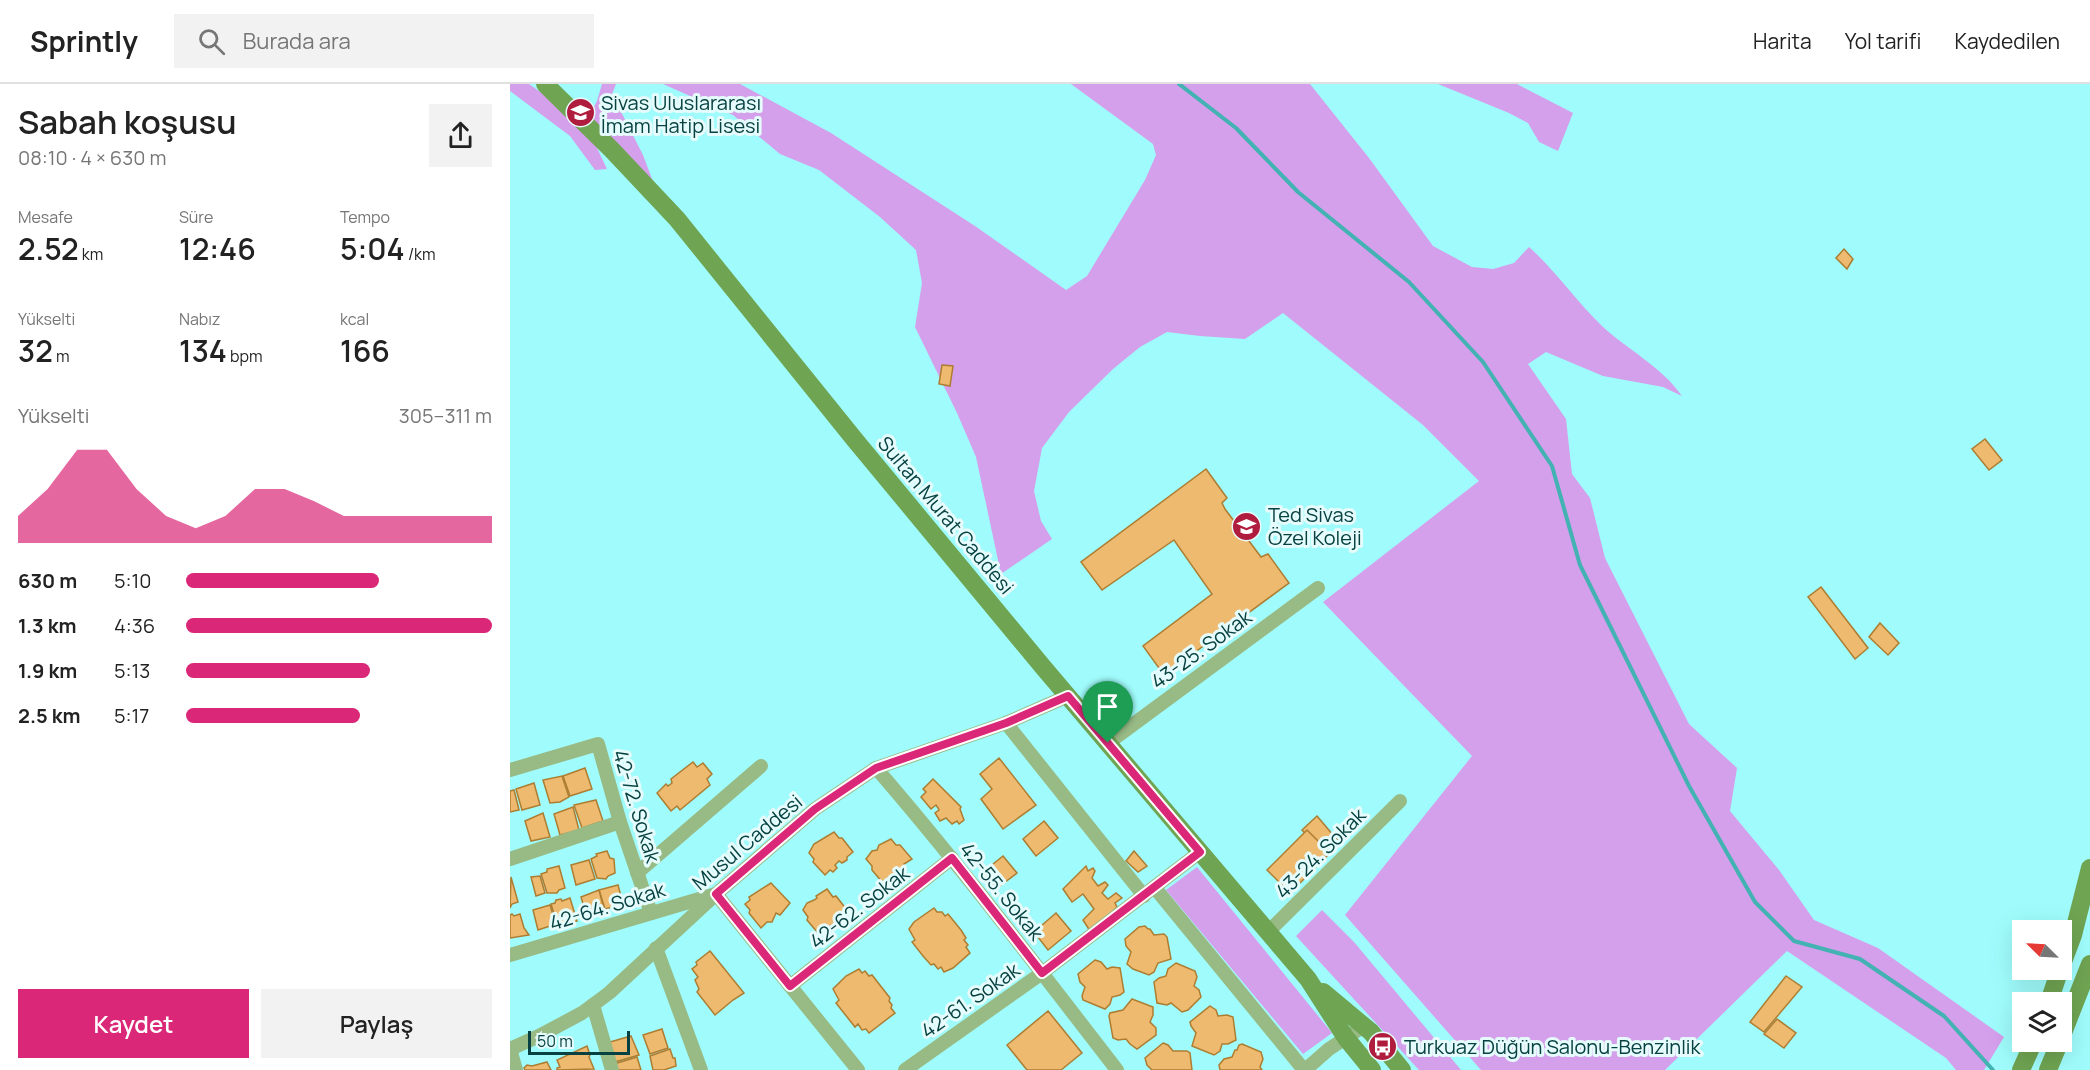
<!DOCTYPE html>
<html lang="tr">
<head>
<meta charset="utf-8">
<style>
	body { margin:0; font-family:Manrope,sans-serif; background:#f2f2f2; color:#222; height:100vh; display:flex; flex-direction:column; font-size:22px; white-space:nowrap }
	* { box-sizing:border-box; margin:0 }
	p { font-size:20px; color:#767676 }
	.icon { flex:none; width:33px; height:33px; fill:none; stroke:currentColor; stroke-width:2; stroke-linecap:round; stroke-linejoin:round }
	.map { position:relative; flex:1; overflow:hidden }
	.side { display:flex; flex-direction:column; background:#fff; width:510px }
	.side>* { flex:none }
	.needle { width:39px; rotate:294deg }
	.controls { position:absolute; left:1502px; top:836px; display:grid; gap:12px }
	.controls a { display:grid; place-items:center; width:60px; height:60px; border-radius:0px; background:#fff; box-shadow:0 6px 24px #0002; font-size:30px }
	.scale { position:absolute; left:18px; bottom:15px; width:102px; box-sizing:border-box; padding-left:6px; border:3px solid #074141; border-top:0; font-size:16px; line-height:21px; white-space:nowrap; color:#074141; -webkit-text-stroke:4px #e6fbfb; paint-order:stroke }
	.pin { position:absolute; display:grid; place-items:center; width:51px; height:51px; color:#fff; margin:-62px -26px; border-radius:50% 50% 50% 0; rotate:-45deg; box-shadow:0 0 6px #0007 }
	.pin .icon { rotate:45deg }
	.round { display:grid; place-items:center; flex:none; width:63px; height:63px; border-radius:0px; background:#f2f2f2 }
	.head { display:flex; align-items:center; justify-content:space-between; height:102px; padding:0 18px }
	h1 { font-size:33px; font-weight:600; line-height:45px }
	.metrics { display:grid; grid-template-columns:repeat(3,1fr); gap:9px; height:102px; padding:6px 18px }
	.metrics div { display:grid; align-content:center }
	.metrics b { font-size:30px; font-weight:600 }
	.metrics small { font-size:16px; font-weight:400 }
	.metrics p { font-size:16px }
	.chart { height:168px; padding:12px 18px }
	.chart p { display:flex; justify-content:space-between }
	.chart svg { width:100%; height:108px; margin-top:6px; fill:#db2777; opacity:.7 }
	.action { display:flex; gap:12px; margin-top:auto; padding:12px 18px }
	.action a { flex:1; height:69px; border-radius:0px; background:#db2777; color:#fff; font-size:24px; font-weight:600; line-height:69px; text-align:center }
	.action a+a { background:#f2f2f2; color:#222 }
	ul { padding:0 18px; list-style:none; font-size:20px }
	li { display:grid; grid-template-columns:96px 72px 1fr; align-items:center; height:45px }
	li i { height:15px; border-radius:8px; background:#db2777 }
	header { display:flex; align-items:center; gap:36px; box-sizing:border-box; height:84px; padding:0 30px; background:#fff; border-bottom:2px solid #e0e0e0 }
	header strong { font-size:28px }
	nav { display:flex; gap:33px; margin-inline-start:auto; font-size:21px }
	.search { width:420px; height:54px; background:#f2f2f2; display:flex; align-items:center; gap:15px; box-sizing:border-box; padding:0 21px; border-radius:0px; color:#767676; font-size:22px }
	main { display:flex; flex:1; min-height:0 }
	.map>svg:first-child { display:block }
	.green { fill:#d49feb }
	.lines { fill:none; stroke-linecap:round; stroke-linejoin:round }
	.stream { stroke:#42b2b2; stroke-width:4 }
	.building { fill:#eeba70; stroke:#ad7d31; stroke-width:1.5 }
	.street { stroke:#98bb86; stroke-width:14 }
	.secondary { stroke:#6fa452; stroke-width:18 }
	.route-casing { stroke:#fff; stroke-width:12 }
	.route { stroke:#db2777; stroke-width:8 }
	.labels { text-anchor:middle; dominant-baseline:central; stroke-width:6; stroke-linejoin:round; paint-order:stroke }
	.poi-label { font-size:20px; fill:#074141; stroke:#e6fbfb; text-anchor:start }
	.street-label { font-size:20px; fill:#074141; stroke:#e6fbfb }
</style>
</head>
<body>
<header>
<strong>Sprintly</strong>
<div class="search"><svg class="icon" aria-label="search" viewBox="0 0 24 24"><circle cx="10" cy="10" r="6"/><path d="M15 15l6 6"/></svg>Burada ara</div>
<nav><a>Harita</a><a>Yol tarifi</a><a>Kaydedilen</a></nav>
</header>
<main>
<section class="side">
<div class="head"><div><h1>Sabah koşusu</h1><p>08:10 · 4 × 630 m</p></div><a class="round"><svg class="icon" aria-label="share" viewBox="0 0 24 24"><path d="M12 15V3M7 8l5-5 5 5M5 13v7h14v-7"/></svg></a></div>
<div class="metrics">
<div><p>Mesafe</p><b>2.52<small> km</small></b></div>
<div><p>Süre</p><b>12:46</b></div>
<div><p>Tempo</p><b>5:04<small> /km</small></b></div>
</div>
<div class="metrics">
<div><p>Yükselti</p><b>32<small> m</small></b></div>
<div><p>Nabız</p><b>134<small> bpm</small></b></div>
<div><p>kcal</p><b>166</b></div>
</div>
<div class="chart"><p><span>Yükselti</span>305–311 m</p>
<svg viewBox="0 0 160 44" preserveAspectRatio="none"><path d="M0 44V33L10 22L20 6L30 6L40 22L50 33L60 38L70 33L80 22L90 22L100 27L110 33L120 33L130 33L140 33L150 33L160 33V44z"/></svg>
</div>
<ul>
<li><b>630 m</b>5:10<i style="width:63%"></i></li>
<li><b>1.3 km</b>4:36<i style="width:100%"></i></li>
<li><b>1.9 km</b>5:13<i style="width:60%"></i></li>
<li><b>2.5 km</b>5:17<i style="width:57%"></i></li>
</ul>
<div class="action"><a>Kaydet</a><a>Paylaş</a></div>
</section>
<div class="map">
<svg width="1580" height="986" viewBox="0 0 1580 986">
	<rect width="100%" height="100%" fill="#a0fcfc"/>
	<!-- green -->
	<g class="green">
		<path d="M0 0H19L75 40 87 17 92 0H106L102 10 133 71 153 124 77 43 97 85 85 86 60 52 0 7Z"/>
		<path d="M153 0H230L321 49 465 142 556 206 577 192 635 96 646 71 643 60 561 0H800L859 74 923 162 962 183 983 185 1004 179 1019 163C1046 187 1066 217 1092 242 1118 266 1152 283 1172 312L1153 303 1093 292 1036 268 1018 280 1056 335 1062 390 1080 414 1095 474 1179 640 1227 684 1220 727 1269 786 1304 836 1368 864 1494 953 1474 986H1446L1436 974 1277 867 1155 986H971L835 831 962 672 813 518 969 397 913 341 773 229 735 255 690 252 657 248 630 263 603 285 559 328 532 364 524 407 531 437 542 455 491 490 466 373 447 329 405 243 412 199 406 166 370 133 309 86 270 70 223 31Z"/>
		<path d="M928 0H1007L1063 29 1048 67 1029 58 1018 39 999 29Z"/>
		<path d="M687 783 822 949 793 970 656 806Z"/>
		<path d="M812 826 844 858 951 986H909L786 852Z"/>
	</g>
	<g class="lines">
		<!-- stream -->
		<path class="stream" d="M669 0 726 44 788 108 899 198 973 278 1042 382 1070 481 1179 702 1245 818 1284 857 1350 875 1434 932 1483 986"/>
	</g>
	<!-- building -->
	<g class="building">
		<path d="M1334 165 1343 175 1337 185 1326 174Z"/>
		<path d="M432 281 443 282 440 302 429 300Z"/>
		<path d="M1475 355 1492 376 1479 386 1462 365Z"/>
		<path d="M696 385 717 414 712 419 715 425 751 473 758 470 779 499 654 591 633 562 702 510 664 456 592 506 571 478Z"/>
		<path d="M1311 503 1358 564 1345 575 1298 513Z"/>
		<path d="M1370 539 1389 559 1378 571 1359 553Z"/>
		<path d="M489 674 526 721 493 745 471 715 482 705 470 690Z"/>
		<path d="M183 678 187 683 193 679 202 690 197 695 200 701 170 726 167 722 161 727 147 709 156 700 158 702 162 699 161 695Z"/>
		<path d="M75 684 82 705 60 712 53 692Z"/>
		<path d="M52 692 59 713 50 718 40 719 33 696Z"/>
		<path d="M423 695 451 723 450 725 454 736 449 740 447 737 442 740 436 734 430 737 425 729 429 726 428 724 426 721 421 725 411 713 416 708 413 705Z"/>
		<path d="M24 699 30 721 12 726 6 705Z"/>
		<path d="M4 706 9 726 0 728V707Z"/>
		<path d="M86 716 93 737 72 744 64 721Z"/>
		<path d="M63 723 69 746 50 751 44 730Z"/>
		<path d="M33 729 40 753 21 757 15 737Z"/>
		<path d="M807 732 828 757 814 770 792 746Z"/>
		<path d="M534 737 548 754 526 772 513 755Z"/>
		<path d="M797 746 820 769 780 809 757 786Z"/>
		<path d="M324 748 329 754H332L343 768 337 773V776L332 779 329 777 325 781 327 784 323 788 320 786 315 791 303 778 304 775 299 769 304 760Z"/>
		<path d="M381 755 386 761H390L402 775 394 780V784L372 798 362 786V782L356 775 362 767 367 766 369 761Z"/>
		<path d="M97 767 100 774 104 775 105 789 98 792 96 795 87 794 81 775 87 772 86 770Z"/>
		<path d="M624 767 637 782 628 788 616 777Z"/>
		<path d="M493 772 507 789 486 805 472 789Z"/>
		<path d="M79 776 85 795 66 801 61 781Z"/>
		<path d="M49 782 55 804 49 806 47 809H37L31 790 37 788V785Z"/>
		<path d="M576 782 578 787 583 784 585 787 582 794 588 802 595 798 598 801 592 809 598 815 606 809 612 814 605 819 607 823 582 850 573 836 584 825 573 810 562 818 553 805Z"/>
		<path d="M30 792 35 809 26 812 21 793Z"/>
		<path d="M1 793 8 818 2 820 0 824Z"/>
		<path d="M261 799 280 819 270 831 266 829 262 838H257L251 844 239 829 240 826 235 820 240 816 239 813Z"/>
		<path d="M108 801 113 820 95 825 89 806Z"/>
		<path d="M317 805 323 813 326 812 337 826 325 839 308 849 297 836 298 833 293 826 297 819 304 816 307 814 306 812Z"/>
		<path d="M89 806 94 825 76 830 71 813Z"/>
		<path d="M60 814 67 837 56 840 54 838 47 840 41 820 45 819 46 816 51 815 52 817Z"/>
		<path d="M40 821 46 840 28 846 23 826Z"/>
		<path d="M424 824 427 828H432L435 832 438 830 451 846 456 854 454 856 458 861 456 863 460 869 443 884 434 888 431 883 428 885 424 880 421 881 413 872 402 858 405 856 399 845 404 838Z"/>
		<path d="M546 829 561 847 538 866 524 848Z"/>
		<path d="M2 830 4 832 10 830 14 844 19 851 0 854V831Z"/>
		<path d="M635 842 638 845H640L644 851 654 850 657 853 661 875 648 879 644 888 639 891 623 885 617 880 621 868 616 862 615 855 629 843Z"/>
		<path d="M200 867 234 909 223 916 205 931 187 908 189 905 185 896 188 893 182 885 187 881 186 878Z"/>
		<path d="M585 876 591 878 597 885 602 883 610 884 614 908 610 911 602 913 600 920 595 925 573 916 572 912 575 903 570 898 568 890Z"/>
		<path d="M666 879 685 887 687 893 684 902 689 906 691 913 678 926 672 928 661 919 657 921 647 919 644 898 649 894 656 892 658 885Z"/>
		<path d="M349 885 352 889 355 887 359 892 362 891 380 914 379 917 382 921 381 924 385 929 359 949 356 945 352 946 348 940 345 943 326 919 329 916 323 905 336 892Z"/>
		<path d="M1276 892 1292 903 1254 948 1240 938Z"/>
		<path d="M622 915 643 923V931L640 938 646 944V951L627 965 620 960 616 955 608 956 603 954 599 932 600 929 613 926Z"/>
		<path d="M700 922 706 926 708 932 717 931 723 933 726 956 718 960H712L710 967 704 971 682 962 686 949 681 942 680 938Z"/>
		<path d="M538 927 572 969 551 986H517L497 961Z"/>
		<path d="M1267 935 1286 949 1274 964 1254 950Z"/>
		<path d="M152 945 158 964 140 970 133 951Z"/>
		<path d="M121 952 129 971 105 978 100 958Z"/>
		<path d="M653 959 658 961 663 967H677L680 969 682 986H642L637 981 635 974Z"/>
		<path d="M732 960 751 968 753 975 750 983 752 986H710L709 981 714 975 722 973 725 966H727L729 961Z"/>
		<path d="M77 962 80 971 79 973 84 985 47 986V984L50 983 47 976Z"/>
		<path d="M160 965 163 974H165L166 982 154 986H143L140 972Z"/>
		<path d="M127 973 131 986H106L104 980Z"/>
		<path d="M37 978 41 986H15L14 984 17 981 22 982Z"/>
	</g>
	<g class="lines">
		<!-- street -->
		<g class="street">
			<path d="M496 639 634 812"/>
			<path d="M598 659 808 504"/>
			<path d="M366 684C450 781 528 884 607 986"/>
			<path d="M0 686 88 660 110 738 141 829"/>
			<path d="M0 775 110 738"/>
			<path d="M127 789 251 682"/>
			<path d="M645 804 794 986"/>
			<path d="M758 848 890 717"/>
			<path d="M146 864 191 986"/>
			<path d="M0 871 206 810 348 986"/>
			<path d="M280 902 442 774"/>
			<path d="M83 921 102 986"/>
			<path d="M0 965 29 952 72 929 99 909 206 810 305 725 366 684 496 639 558 612"/>
			<path d="M0 965 6 986"/>
			<path d="M395 986 532 889 690 768"/>
			<path d="M795 986 819 965 854 942"/>
		</g>
		<!-- secondary -->
		<g class="secondary">
			<path d="M35 0 102 66 167 135 345 356 533 583 798 895 836 954 862 986"/>
			<path d="M1551 883 1563 851 1580 784"/>
			<path d="M813 908 861 948 892 986"/>
			<path d="M1539 918 1550 885"/>
			<path d="M1551 954 1580 880"/>
			<path d="M1511 986 1524 957"/>
			<path d="M1538 986 1550 957"/>
		</g>
	</g>
	<g class="lines">
		<defs>
			<path id="route" d="M558 612 690 768 532 889 442 774 280 902 206 810 305 725 366 684 496 639Z"/>
		</defs>
		<!-- route casing -->
		<use href="#route" class="route-casing"/>
		<!-- route -->
		<use href="#route" class="route"/>
	</g>
	<!-- icons -->
	<defs>
		<symbol id="school-disc" viewBox="-11 -11 22 22"><circle r="9.5" fill="#af1c3d" stroke="#e6fbfb"/><path d="M0-5L7-2L0 1L-7-2ZM-4 1L0 2.5L4 1V4Q0 6-4 4Z" fill="#fff"/></symbol>
		<symbol id="bus-disc" viewBox="-11 -11 22 22"><circle r="9.5" fill="#af1c3d" stroke="#e6fbfb"/><path d="M-5-6H5V4H4V6H2V4H-2V6H-4V4H-5ZM-3.5-4V0h7V-4ZM-3.5 1.2v1.5H-2V1.2ZM2 1.2v1.5H3.5V1.2Z" fill="#fff"/></symbol>
	</defs>
	<g fill-rule="evenodd">
		<use href="#school-disc" x="54" y="12" width="33" height="33"/>
		<use href="#school-disc" x="720" y="426" width="33" height="33"/>
		<use href="#bus-disc" x="856" y="946" width="33" height="33"/>
	</g>
	<g class="labels">
		<!-- poi labels -->
		<g class="poi-label">
			<text x="91" y="18">Sivas Uluslararası<tspan x="91" dy="23">İmam Hatip Lisesi</tspan></text>
			<text x="758" y="430">Ted Sivas<tspan x="758" dy="23">Özel Koleji</tspan></text>
			<text x="894" y="962">Turkuaz Düğün Salonu-Benzinlik</text>
		</g>
		<!-- street labels -->
		<g class="street-label">
			<text transform="translate(436 431) rotate(50)">Sultan Murat Caddesi</text>
			<text transform="translate(691 565) rotate(-36)">43-25. Sokak</text>
			<text transform="translate(127 722) rotate(73)">42-72. Sokak</text>
			<text transform="translate(237 758) rotate(-40)">Musul Caddesi</text>
			<text transform="translate(810 769) rotate(-45)">43-24. Sokak</text>
			<text transform="translate(492 807) rotate(51)">42-55. Sokak</text>
			<text transform="translate(97 822) rotate(-17)">42-64. Sokak</text>
			<text transform="translate(349 823) rotate(-38)">42-62. Sokak</text>
			<text transform="translate(460 916) rotate(-35)">42-61. Sokak</text>
		</g>
	</g>
</svg>
<div class="controls">
<a><svg class="needle" viewBox="-14 -14 28 28"><path d="M0-13l5 13h-10z" fill="#e53935"/><path d="M0 13l5-13h-10z" fill="#767676"/></svg></a>
<a><svg class="icon" aria-label="layers" viewBox="0 0 24 24"><path d="M12 4l9 5-9 5-9-5zM3 14l9 5 9-5"/></svg></a>
</div>
<div class="scale">50 m</div>
<div class="pin" style="left:598px;top:659px;background:#1e9e55"><svg class="icon" aria-label="arrive" viewBox="0 0 24 24"><path d="M6 21V4h12l-3 4 3 4H6"/></svg></div>
</div>
</main>
</body>
</html>
